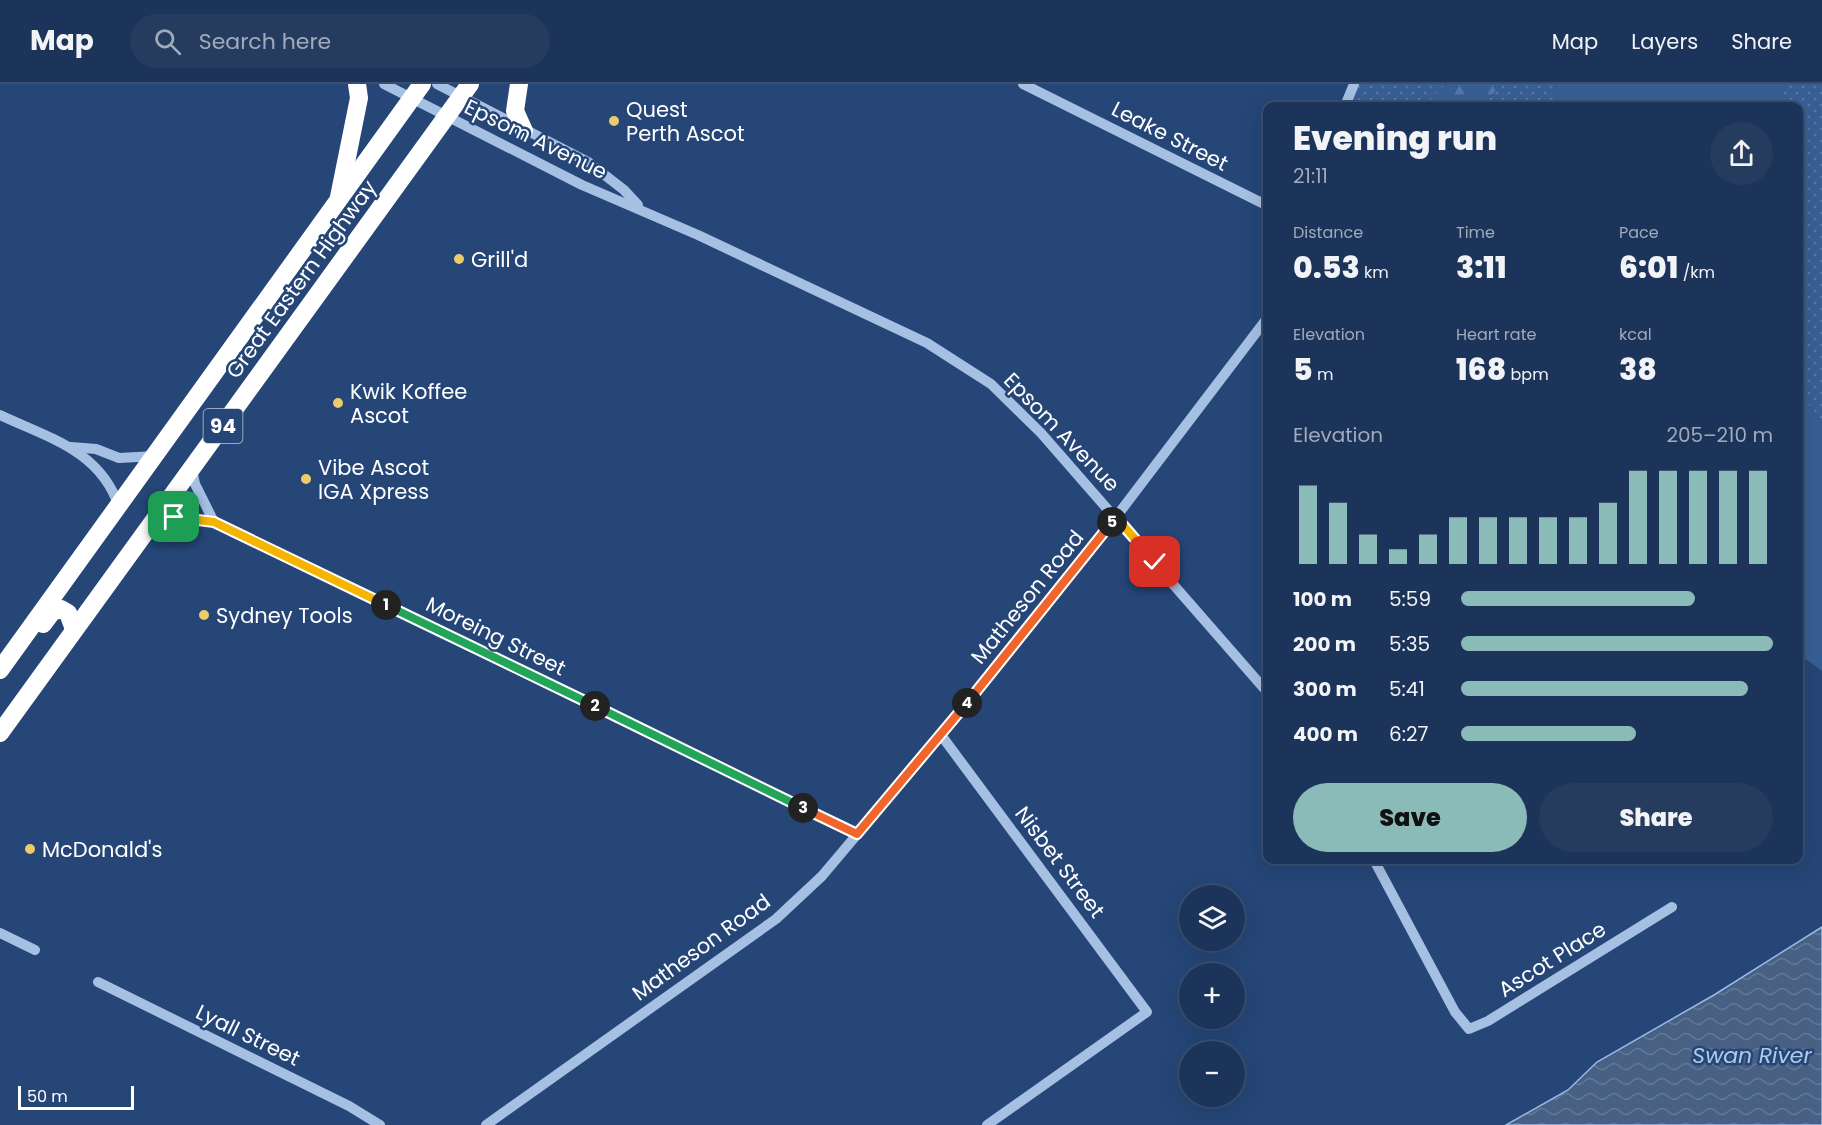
<!DOCTYPE html>
<html lang="en">
<head>
<meta charset="utf-8">
<style>
	body { margin:0; font-family:Poppins,sans-serif; background:#253c5f; color:#f1f3f6; height:100vh; display:flex; flex-direction:column; font-size:22px; white-space:nowrap }
	* { box-sizing:border-box; margin:0 }
	p { font-size:20px; color:#a0aaba }
	.icon { flex:none; width:33px; height:33px; fill:none; stroke:currentColor; stroke-width:2; stroke-linecap:round; stroke-linejoin:round }
	.map { position:relative; flex:1; overflow:hidden }
	.sheet { position:absolute; left:1263px; top:18px; width:540px; height:762px; display:flex; flex-direction:column; background:#1c3459; border-radius:12px; box-shadow:0 6px 24px #0002,0 0 0 2px #3a4f6f }
	.sheet>* { flex:none }
	.tools { position:absolute; left:1179px; top:801px; display:grid; gap:12px }
	.tools a { display:grid; place-items:center; width:66px; height:66px; border-radius:50%; background:#1c3459; box-shadow:0 6px 24px #0002,0 0 0 2px #3a4f6f; font-size:30px }
	.scale { position:absolute; left:18px; bottom:15px; width:116px; box-sizing:border-box; padding-left:6px; border:3px solid #fff; border-top:0; font-size:16px; line-height:21px; white-space:nowrap; color:#fff; -webkit-text-stroke:4px #254677; paint-order:stroke }
	.pin { position:absolute; display:grid; place-items:center; width:51px; height:51px; color:#fff; margin:-26px; border-radius:12px; box-shadow:0 3px 9px #0006 }
	.km { position:absolute; width:30px; height:30px; margin:-15px; border-radius:50%; background:#222; color:#fff; font-size:16px; line-height:30px; text-align:center }
	.round { display:grid; place-items:center; flex:none; width:63px; height:63px; border-radius:32px; background:#253c5f }
	.summary { display:flex; align-items:center; justify-content:space-between; height:102px; padding:0 30px }
	h1 { font-size:33px; font-weight:800; line-height:45px }
	.figures { display:grid; grid-template-columns:repeat(3,1fr); gap:9px; height:102px; padding:6px 30px }
	.figures div { display:grid; align-content:center }
	.figures b { font-size:30px; font-weight:800 }
	.figures small { font-size:16px; font-weight:400 }
	.figures p { font-size:16px }
	.chart { height:168px; padding:12px 30px }
	.chart p { display:flex; justify-content:space-between }
	.chart svg { width:100%; height:108px; margin-top:6px; stroke:#8bbbb9; stroke-width:6 }
	.button { display:flex; gap:12px; margin-top:auto; padding:12px 30px }
	.button a { flex:1; height:69px; border-radius:36px; background:#8bbbb9; color:#111; font-size:24px; font-weight:800; line-height:69px; text-align:center }
	.button a+a { background:#253c5f; color:#f1f3f6 }
	ul { padding:0 30px; list-style:none; font-size:20px }
	li { display:grid; grid-template-columns:96px 72px 1fr; align-items:center; height:45px }
	li i { height:15px; border-radius:8px; background:#8bbbb9 }
	header { display:flex; align-items:center; gap:36px; box-sizing:border-box; height:84px; padding:0 30px; background:#1c3459; border-bottom:2px solid #3a4f6f }
	header strong { font-size:28px }
	nav { display:flex; gap:33px; margin-inline-start:auto; font-size:21px }
	.search { width:420px; height:54px; background:#253c5f; display:flex; align-items:center; gap:15px; box-sizing:border-box; padding:0 21px; border-radius:33px; color:#a0aaba; font-size:22px }
	.map>svg:first-child { display:block }
	.grass { fill:url(#grass-dots) }
	.forest { fill:url(#forest-firs) }
	.park { fill:#385f95 }
	.water { fill:url(#water-waves); stroke:#9abae4; stroke-width:1.5 }
	.lines { fill:none; stroke-linecap:round; stroke-linejoin:round }
	.minor { stroke:#a6c0e3; stroke-width:10 }
	.highway { stroke:#fff; stroke-width:18 }
	.split-1-casing { stroke:#fff; stroke-width:12 }
	.split-2-casing { stroke:#fff; stroke-width:12 }
	.split-3-casing { stroke:#fff; stroke-width:12 }
	.split-4-casing { stroke:#fff; stroke-width:12 }
	.split-5-casing { stroke:#fff; stroke-width:12 }
	.split-6-casing { stroke:#fff; stroke-width:12 }
	.split-1 { stroke:#f5b400; stroke-width:8 }
	.split-2 { stroke:#22a559; stroke-width:8 }
	.split-3 { stroke:#22a559; stroke-width:8 }
	.split-4 { stroke:#f0652b; stroke-width:8 }
	.split-5 { stroke:#f0652b; stroke-width:8 }
	.split-6 { stroke:#f5b400; stroke-width:8 }
	.poi-dot { fill:#eccb6b; stroke:#254677; stroke-width:2 }
	.labels { text-anchor:middle; dominant-baseline:central; stroke-width:5; stroke-linejoin:round; paint-order:stroke }
	.shield { fill:#254677; stroke:#bec8d6; stroke-width:1.5 }
	.shield-label { font-size:20px; font-weight:bold; fill:#fff }
	.poi-label { font-size:21px; fill:#fff; stroke:#254677; text-anchor:start }
	.street-label { font-size:21px; fill:#fff; stroke:#254677 }
	.water-label { font-size:22px; font-style:italic; fill:#b1caeb; stroke:#254677 }
</style>
</head>
<body>
<header>
<strong>Map</strong>
<div class="search"><svg class="icon" aria-label="search" viewBox="0 0 24 24"><circle cx="10" cy="10" r="6"/><path d="M15 15l6 6"/></svg>Search here</div>
<nav><a>Map</a><a>Layers</a><a>Share</a></nav>
</header>
<div class="map">
<svg width="1822" height="1041" viewBox="0 0 1822 1041">
	<defs>
		<pattern id="grass-dots" width="8" height="8" patternUnits="userSpaceOnUse" patternTransform="scale(1.5)"><rect width="8" height="8" fill="#385f95"/><path d="M2 2h.1M6 6h.1" fill="none" stroke="#5677a5" stroke-width="1.8" stroke-linecap="round"/></pattern>
		<pattern id="forest-firs" width="22" height="20" patternUnits="userSpaceOnUse" patternTransform="scale(1.5)"><rect width="22" height="20" fill="#385f95"/><path d="M5 1l3.5 6h-7zM16 11l3.5 6h-7z" fill="#5677a5"/></pattern>
		<pattern id="water-waves" width="16" height="10" patternUnits="userSpaceOnUse" patternTransform="scale(1.5)"><rect width="16" height="10" fill="#476084"/><path d="M0 5q4-4 8 0t8 0" fill="none" stroke="#637896"/></pattern>
	</defs>
	<rect width="100%" height="100%" fill="#254677"/>
	<!-- grass -->
	<g class="grass">
		<path d="M1354 0H1446L1431 15 1443 22H1345Z"/>
		<path d="M1502 0H1555L1559 22H1461H1481Z"/>
		<path d="M1787 0H1822V339L1807 319 1799 299 1798 22H1777Z"/>
	</g>
	<!-- forest -->
	<path class="forest" d="M1446 0H1502L1481 22H1443L1431 15Z"/>
	<!-- park -->
	<g class="park">
		<path d="M1555 0H1787L1777 22H1559Z"/>
		<path d="M1799 299 1807 319 1822 339V587L1799 570Z"/>
	</g>
	<!-- water -->
	<path class="water" d="M1822 843V1041H1506L1568 1006 1597 978 1714 911Z"/>
	<g class="lines">
		<!-- minor -->
		<g class="minor">
			<path d="M384 0 582 101 698 151 927 259 991 300 1041 349 1268 609"/>
			<path d="M437 0 588 78 624 106 638 121"/>
			<path d="M1023 0 1268 122"/>
			<path d="M1345 22 1354 0"/>
			<path d="M0 331C49 354 101 367 119 423"/>
			<path d="M71 363 96 365 119 374 156 372"/>
			<path d="M192 385 195 400 214 438"/>
			<path d="M154 436 174 433 214 438 857 750"/>
			<path d="M941 651 1147 928 987 1041"/>
			<path d="M1374 776 1455 928 1469 945 1488 937 1672 823"/>
			<path d="M0 849 35 866"/>
			<path d="M98 898 349 1022 380 1041"/>
			<path d="M486 1041 776 835 822 792 941 651 1116 433 1268 233"/>
		</g>
		<!-- highway -->
		<g class="highway">
			<path d="M519 0 515 27 524 47"/>
			<path d="M339 113 359 14 357 0"/>
			<path d="M43 540 52 528 61 525 68 529 74 545"/>
			<path d="M0 586 422 0"/>
			<path d="M0 649 470 0"/>
		</g>
	</g>
	<g class="lines">
		<defs>
			<path id="split-1" d="M174 433 214 438 386 521"/>
			<path id="split-2" d="M386 521 595 622"/>
			<path id="split-3" d="M595 622 803 724"/>
			<path id="split-4" d="M803 724 857 750 967 619"/>
			<path id="split-5" d="M967 619 1112 438"/>
			<path id="split-6" d="M1112 438 1116 433 1155 478"/>
		</defs>
		<!-- split-1 casing -->
		<use href="#split-1" class="split-1-casing"/>
		<!-- split-2 casing -->
		<use href="#split-2" class="split-2-casing"/>
		<!-- split-3 casing -->
		<use href="#split-3" class="split-3-casing"/>
		<!-- split-4 casing -->
		<use href="#split-4" class="split-4-casing"/>
		<!-- split-5 casing -->
		<use href="#split-5" class="split-5-casing"/>
		<!-- split-6 casing -->
		<use href="#split-6" class="split-6-casing"/>
		<!-- split-1 -->
		<use href="#split-1" class="split-1"/>
		<!-- split-2 -->
		<use href="#split-2" class="split-2"/>
		<!-- split-3 -->
		<use href="#split-3" class="split-3"/>
		<!-- split-4 -->
		<use href="#split-4" class="split-4"/>
		<!-- split-5 -->
		<use href="#split-5" class="split-5"/>
		<!-- split-6 -->
		<use href="#split-6" class="split-6"/>
	</g>
	<!-- markers -->
	<g class="poi-dot">
		<circle cx="614" cy="37" r="6"/>
		<circle cx="459" cy="175" r="6"/>
		<circle cx="338" cy="319" r="6"/>
		<circle cx="306" cy="395" r="6"/>
		<circle cx="204" cy="531" r="6"/>
		<circle cx="30" cy="765" r="6"/>
	</g>
	<g class="labels">
		<!-- shield labels -->
		<rect class="shield" x="203.5" y="325" width="39" height="34" rx="4.5"/>
		<g class="shield-label">
			<text x="223" y="342">94</text>
		</g>
		<!-- poi labels -->
		<g class="poi-label">
			<text x="626" y="25">Quest<tspan x="626" dy="24">Perth Ascot</tspan></text>
			<text x="471" y="175">Grill'd</text>
			<text x="350" y="307">Kwik Koffee<tspan x="350" dy="24">Ascot</tspan></text>
			<text x="318" y="383">Vibe Ascot<tspan x="318" dy="24">IGA Xpress</tspan></text>
			<text x="216" y="531">Sydney Tools</text>
			<text x="42" y="765">McDonald's</text>
		</g>
		<!-- street labels -->
		<g class="street-label">
			<text transform="translate(1170 52) rotate(27)">Leake Street</text>
			<text transform="translate(536 55) rotate(26)">Epsom Avenue</text>
			<text transform="translate(301 195) rotate(-54)">Great Eastern Highway</text>
			<text transform="translate(1062 348) rotate(46)">Epsom Avenue</text>
			<text transform="translate(1027 513) rotate(-51)">Matheson Road</text>
			<text transform="translate(496 552) rotate(26)">Moreing Street</text>
			<text transform="translate(1060 778) rotate(53)">Nisbet Street</text>
			<text transform="translate(701 863) rotate(-36)">Matheson Road</text>
			<text transform="translate(1552 875) rotate(-32)">Ascot Place</text>
			<text transform="translate(248 951) rotate(26)">Lyall Street</text>
		</g>
		<!-- water labels -->
		<g class="water-label">
			<text x="1752" y="971">Swan River</text>
		</g>
	</g>
</svg>
<div class="tools">
<a><svg class="icon" aria-label="layers" viewBox="0 0 24 24"><path d="M12 4l9 5-9 5-9-5zM3 14l9 5 9-5"/></svg></a>
<a>+</a>
<a>−</a>
</div>
<div class="scale">50 m</div>
<div class="pin" style="left:174px;top:433px;background:#1e9e55"><svg class="icon" aria-label="arrive" viewBox="0 0 24 24"><path d="M6 21V4h12l-3 4 3 4H6"/></svg></div>
<div class="pin" style="left:1155px;top:478px;background:#d93025"><svg class="icon" aria-label="check" viewBox="0 0 24 24"><path d="M5 12l5 5 9-10"/></svg></div>
<b class="km" style="left:386px;top:521px">1</b>
<b class="km" style="left:595px;top:622px">2</b>
<b class="km" style="left:803px;top:724px">3</b>
<b class="km" style="left:967px;top:619px">4</b>
<b class="km" style="left:1112px;top:438px">5</b>
<section class="sheet">
<div class="summary"><div><h1>Evening run</h1><p>21:11</p></div><a class="round"><svg class="icon" aria-label="share" viewBox="0 0 24 24"><path d="M12 15V3M7 8l5-5 5 5M5 13v7h14v-7"/></svg></a></div>
<div class="figures">
<div><p>Distance</p><b>0.53<small> km</small></b></div>
<div><p>Time</p><b>3:11</b></div>
<div><p>Pace</p><b>6:01<small> /km</small></b></div>
</div>
<div class="figures">
<div><p>Elevation</p><b>5<small> m</small></b></div>
<div><p>Heart rate</p><b>168<small> bpm</small></b></div>
<div><p>kcal</p><b>38</b></div>
</div>
<div class="chart"><p><span>Elevation</span>205–210 m</p>
<svg viewBox="0 0 160 44" preserveAspectRatio="none"><path d="M5 44V12M15 44V19M25 44V32M35 44V38M45 44V32M55 44V25M65 44V25M75 44V25M85 44V25M95 44V25M105 44V19M115 44V6M125 44V6M135 44V6M145 44V6M155 44V6"/></svg>
</div>
<ul>
<li><b>100 m</b>5:59<i style="width:75%"></i></li>
<li><b>200 m</b>5:35<i style="width:100%"></i></li>
<li><b>300 m</b>5:41<i style="width:92%"></i></li>
<li><b>400 m</b>6:27<i style="width:56%"></i></li>
</ul>
<div class="button"><a>Save</a><a>Share</a></div>
</section>
</div>
</body>
</html>
